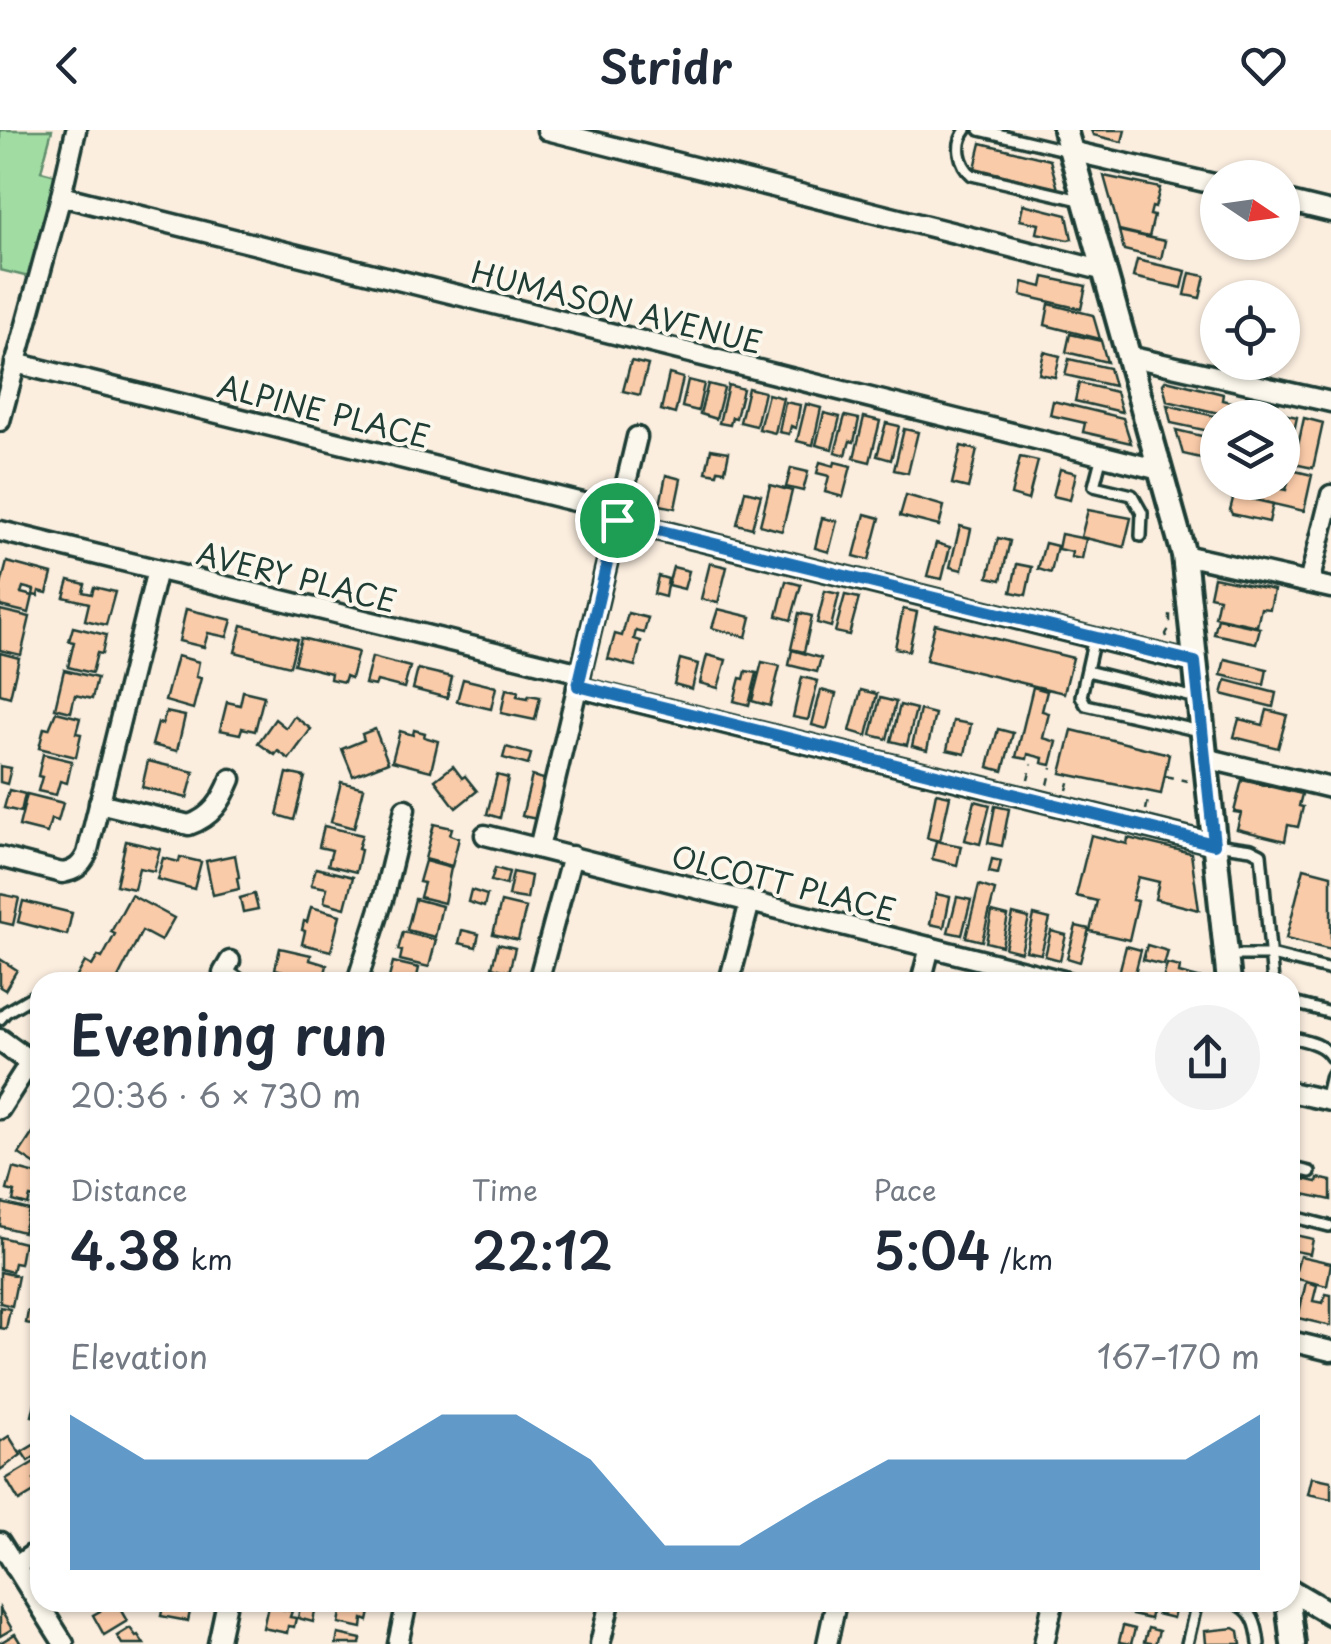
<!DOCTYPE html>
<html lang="en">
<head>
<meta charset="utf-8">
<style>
	body { margin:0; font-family:"Playpen Sans",sans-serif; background:#f2f2f3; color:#1f2937; height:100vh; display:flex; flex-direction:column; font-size:38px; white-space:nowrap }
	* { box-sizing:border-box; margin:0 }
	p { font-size:32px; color:#747a83 }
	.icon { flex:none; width:55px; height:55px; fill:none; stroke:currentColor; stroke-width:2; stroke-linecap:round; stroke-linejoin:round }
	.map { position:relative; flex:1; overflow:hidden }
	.details { position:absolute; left:30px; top:842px; width:1270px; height:640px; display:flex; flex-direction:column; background:#fff; border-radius:30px; box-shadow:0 2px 8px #0004 }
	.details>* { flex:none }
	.needle { width:65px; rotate:103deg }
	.buttons { position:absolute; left:1200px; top:30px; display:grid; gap:20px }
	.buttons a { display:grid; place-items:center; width:100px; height:100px; border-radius:50%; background:#fff; box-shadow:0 2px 8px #0004; font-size:50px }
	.pin { position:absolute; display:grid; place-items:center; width:85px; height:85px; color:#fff; margin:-42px; border:5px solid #fff; border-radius:50%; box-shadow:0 2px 10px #0007 }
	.round { display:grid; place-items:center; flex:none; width:105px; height:105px; border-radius:52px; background:#f2f2f3 }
	.headline { display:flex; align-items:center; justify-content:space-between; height:170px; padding:0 40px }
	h1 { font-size:55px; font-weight:600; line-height:75px }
	.figures { display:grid; grid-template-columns:repeat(3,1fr); gap:15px; height:170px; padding:10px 40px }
	.figures div { display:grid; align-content:center }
	.figures b { font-size:50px; font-weight:600 }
	.figures small { font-size:28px; font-weight:400 }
	.figures p { font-size:28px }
	.chart { height:280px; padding:20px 40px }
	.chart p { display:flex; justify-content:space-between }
	.chart svg { width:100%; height:180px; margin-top:10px; fill:#1f6fb2; opacity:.7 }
	header { display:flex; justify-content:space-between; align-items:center; height:130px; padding:0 40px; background:#fff; font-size:45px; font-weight:600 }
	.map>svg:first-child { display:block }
	.green { fill:#a1dda3; stroke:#608d6c; stroke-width:2.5 }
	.building { fill:#facba9; stroke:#1f3d34; stroke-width:2.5 }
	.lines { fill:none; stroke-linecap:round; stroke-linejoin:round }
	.service-casing { stroke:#1f3d34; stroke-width:16 }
	.minor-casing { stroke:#1f3d34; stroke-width:25 }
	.tertiary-casing { stroke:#1f3d34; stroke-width:28 }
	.secondary-casing { stroke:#1f3d34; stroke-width:30 }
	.path { stroke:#1f3d34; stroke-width:2.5; stroke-dasharray:8 8; stroke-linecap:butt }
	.service { stroke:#fbf7ec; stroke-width:9 }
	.minor { stroke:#fbf7ec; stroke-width:18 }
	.tertiary { stroke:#fbf7ec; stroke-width:20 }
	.secondary { stroke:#fbf7ec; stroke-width:22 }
	.route-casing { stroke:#fff; stroke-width:20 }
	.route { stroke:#1f6fb2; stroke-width:12 }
	.labels { text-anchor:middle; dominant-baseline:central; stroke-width:8; stroke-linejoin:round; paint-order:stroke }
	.street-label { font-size:30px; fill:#1f3d34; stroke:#fbf7ec }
</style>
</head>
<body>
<header><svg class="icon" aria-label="back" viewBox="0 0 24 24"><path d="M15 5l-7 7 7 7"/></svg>Stridr<svg class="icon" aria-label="heart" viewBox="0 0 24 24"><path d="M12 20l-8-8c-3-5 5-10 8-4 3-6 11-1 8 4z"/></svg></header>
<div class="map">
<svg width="1331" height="1514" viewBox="0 0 1331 1514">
	<rect width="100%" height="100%" fill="#fbeedf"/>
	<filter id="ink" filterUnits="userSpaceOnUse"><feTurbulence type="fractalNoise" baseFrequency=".01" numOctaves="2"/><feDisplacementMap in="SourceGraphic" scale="20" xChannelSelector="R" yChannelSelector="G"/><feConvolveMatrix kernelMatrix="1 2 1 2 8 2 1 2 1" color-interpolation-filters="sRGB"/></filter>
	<g filter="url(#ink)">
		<!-- green -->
		<path class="green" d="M0 0H52L41 41 56 45 29 147 0 140Z"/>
		<!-- building -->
		<g class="building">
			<path d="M1091 0H1125L1122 12 1093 5Z"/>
			<path d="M981 13 1050 30 1058 59 975 38Z"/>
			<path d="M1104 46 1160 58 1155 78 1152 77 1150 85 1154 86 1149 107 1119 100Z"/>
			<path d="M1023 74 1067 85 1072 109 1068 110 1037 103 1039 94 1020 90Z"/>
			<path d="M1119 101 1165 111 1161 129 1124 120Z"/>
			<path d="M1137 130 1186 141 1182 158 1133 147Z"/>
			<path d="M1190 143 1205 146 1200 168 1185 165Z"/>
			<path d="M1044 147 1086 156 1081 179 1021 165 1023 152 1042 157Z"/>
			<path d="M1049 174 1093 185 1100 209 1045 195Z"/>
			<path d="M1070 204 1101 211 1107 232 1066 222Z"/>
			<path d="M1044 222 1060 226 1055 247 1039 244Z"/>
			<path d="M1069 229 1109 238 1114 256 1065 245Z"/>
			<path d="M631 231 648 235 640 265 623 261Z"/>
			<path d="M669 244 683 248 675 284 661 280Z"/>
			<path d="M688 250 704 254 698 281 682 277Z"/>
			<path d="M1166 250 1223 264 1222 270 1243 275 1240 288 1167 271 1163 254Z"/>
			<path d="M1079 253 1116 262 1122 282 1075 271Z"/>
			<path d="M708 254 724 258 716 289 700 284Z"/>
			<path d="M728 255 743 259 736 288 732 287 730 295 719 293Z"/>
			<path d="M748 258 764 262 756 296 740 292Z"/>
			<path d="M768 264 783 268 775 303 759 299Z"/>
			<path d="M1053 271 1123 288 1131 313 1083 302 1085 293 1050 285Z"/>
			<path d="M785 272 800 275 796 298 791 296 789 304 779 302Z"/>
			<path d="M806 274 821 278 813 315 797 311Z"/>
			<path d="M1167 275 1223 288H1218V303L1171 293Z"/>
			<path d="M824 283 840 287 832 319 816 315Z"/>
			<path d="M1283 284 1297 287 1291 315 1282 313Z"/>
			<path d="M845 286 859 289 854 312 850 311 846 325 835 322Z"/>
			<path d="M864 287 880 291 870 332 854 328Z"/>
			<path d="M1304 288 1323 293 1313 338 1294 334Z"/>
			<path d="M886 293 899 296 891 330 877 326Z"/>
			<path d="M904 299 918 302 908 343 894 340Z"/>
			<path d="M1176 300 1206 307 1208 302 1218 304V332L1183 324Z"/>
			<path d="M961 316 977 320 968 358 952 354Z"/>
			<path d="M711 319 729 322 725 341 718 340 717 344 706 342Z"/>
			<path d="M1020 327 1038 331 1028 370 1011 365Z"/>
			<path d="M820 332 834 336 835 332 851 336 843 367 825 362 829 346 817 343Z"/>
			<path d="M791 338 808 342 803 361 786 357Z"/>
			<path d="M1060 339 1076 343 1070 370 1053 366Z"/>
			<path d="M1291 340 1312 345 1304 381 1247 368 1248 360 1265 364 1266 356 1286 360Z"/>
			<path d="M666 345 681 349 675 378 660 375Z"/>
			<path d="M770 355 792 361 782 401 760 395Z"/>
			<path d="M745 361 761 365 752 398 737 394Z"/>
			<path d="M906 365 944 376 939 396 900 386Z"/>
			<path d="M1234 365 1273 374 1269 392 1232 384 1230 380Z"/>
			<path d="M1088 380 1131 388 1124 417 1081 407Z"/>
			<path d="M865 384 880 388 869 430 854 426Z"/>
			<path d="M822 388 837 391 829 422 815 418Z"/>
			<path d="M960 396 971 399 962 440 950 437Z"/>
			<path d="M1061 404 1086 409 1082 429 1071 427 1072 422 1058 419Z"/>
			<path d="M998 408 1010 411 1001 450 988 447Z"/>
			<path d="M936 413 950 417 942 449 927 446Z"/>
			<path d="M1045 413 1057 416 1051 443 1038 439Z"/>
			<path d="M7 432 52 444 47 463 39 461 38 466 33 465 34 460 23 457 21 463 33 466 29 483 0 476V459Z"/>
			<path d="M710 433 727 437 718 473 701 469Z"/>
			<path d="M1017 434 1032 437 1026 465 1011 462Z"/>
			<path d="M673 437 689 441 684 459 668 455Z"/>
			<path d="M658 446 668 449 665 467 654 464Z"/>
			<path d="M1214 447 1274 460 1270 479 1261 478 1257 496 1215 487 1219 468 1210 466Z"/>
			<path d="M69 450 85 454 83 462 92 464 94 457 115 462 106 495 85 490 89 473 64 467Z"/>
			<path d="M786 451 801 455 791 490 777 486Z"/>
			<path d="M825 461 839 464 831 497 817 493Z"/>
			<path d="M845 465 859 468 849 505 835 502Z"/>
			<path d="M186 479 232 490 227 507 208 503 204 517 179 511Z"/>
			<path d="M718 479 751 487 746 507 712 498Z"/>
			<path d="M903 479 917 482 909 521 895 518Z"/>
			<path d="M0 480 30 487 21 525 0 520Z"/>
			<path d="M628 483 648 488 644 503 636 501 634 509 641 511 635 536 608 529 615 504 622 506Z"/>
			<path d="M799 483 812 486 804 522 791 519Z"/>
			<path d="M1218 489 1260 498 1256 513 1214 504Z"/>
			<path d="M935 494 1073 528 1064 563 926 530Z"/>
			<path d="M242 495 297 509 290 536 235 522Z"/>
			<path d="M73 497 106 505 102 524 97 523 92 543 68 537 74 512 69 511Z"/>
			<path d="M301 508 358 522 351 548 346 546 344 552 330 549 331 543 294 534Z"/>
			<path d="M792 520 821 528 817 542 789 535Z"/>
			<path d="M0 523 19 528 10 567 0 564Z"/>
			<path d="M707 525 726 530 718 558 700 553Z"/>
			<path d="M177 526 199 532 196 547 201 548 193 579 165 571Z"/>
			<path d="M372 527 410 537 404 558 377 551 375 556 365 554Z"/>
			<path d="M680 529 698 534 692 559 674 554Z"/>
			<path d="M1225 529 1267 539 1264 555 1221 545Z"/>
			<path d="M762 532 780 536 770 576 752 571Z"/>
			<path d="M418 539 452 547 447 568 413 559Z"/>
			<path d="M64 540 97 548 92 569 75 565 71 582 55 578Z"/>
			<path d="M746 541 757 543 749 575 734 571 740 548 744 549Z"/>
			<path d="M802 547 818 551 808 590 793 587Z"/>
			<path d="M463 549 496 557 491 579 457 571Z"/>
			<path d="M1226 550 1276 563 1273 577 1222 564Z"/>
			<path d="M1033 557 1047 561 1042 581 1049 583 1043 608 1057 612 1051 635 1042 633 1043 628 1028 624 1027 629 1016 627Z"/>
			<path d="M506 559 518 561 517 566 528 568 529 565 540 567 535 590 501 583Z"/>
			<path d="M821 560 836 564 827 599 812 595Z"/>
			<path d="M861 560 877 564 867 606 850 601Z"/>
			<path d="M243 561 264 566 255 601 242 598 240 604 220 600 227 572 240 575Z"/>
			<path d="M880 568 896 572 887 609 871 605Z"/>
			<path d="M900 575 916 579 907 615 891 611Z"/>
			<path d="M920 580 935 584 927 620 912 616Z"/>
			<path d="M1267 580 1287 585 1278 618 1234 607 1239 589 1263 595Z"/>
			<path d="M56 582 80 588 76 603 81 604 76 627 39 618 44 598 49 599Z"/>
			<path d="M166 582 185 586 177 621 152 615 158 593 162 594Z"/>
			<path d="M294 586 311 599 289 629 278 621 275 625 258 613 275 589 286 598Z"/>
			<path d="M953 591 971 594 965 624 947 620Z"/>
			<path d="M375 599 388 632 353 646 342 619 364 610 362 604Z"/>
			<path d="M998 599 1013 603 1003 641 988 637Z"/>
			<path d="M414 600 425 603 424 607 438 611 431 641 392 631 400 601 413 605Z"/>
			<path d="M1072 600 1169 624 1161 664 1061 643Z"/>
			<path d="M506 617 531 624 528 635 503 628Z"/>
			<path d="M43 624 72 631 67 653 60 651 56 665 38 661 42 647 38 646Z"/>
			<path d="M148 631 194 642 187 668 142 657Z"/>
			<path d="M0 636 11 638 7 654 0 652Z"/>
			<path d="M453 636 462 648 465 646 477 661 456 678 435 650Z"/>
			<path d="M287 643 305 647 294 690 277 685Z"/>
			<path d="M497 645 508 648 500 688 487 684Z"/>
			<path d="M532 646 547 650 537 689 522 686Z"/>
			<path d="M1242 650 1302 664 1299 676 1303 677 1298 697 1288 695 1285 711 1237 699 1241 683 1234 682Z"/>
			<path d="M341 652 364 658 354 698 331 692Z"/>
			<path d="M9 660 25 664 21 682 4 678Z"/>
			<path d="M936 663 950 666 940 711 927 708Z"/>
			<path d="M27 664 63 673 58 691 51 689 47 703 19 696Z"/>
			<path d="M975 671 990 675 980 714 965 710Z"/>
			<path d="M995 676 1009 679 1002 716 988 713Z"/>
			<path d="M434 694 452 698 450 705 459 708 452 736 425 729Z"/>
			<path d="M324 696 362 705 358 719 361 720 356 742 328 735 332 720 319 717Z"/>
			<path d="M1091 705 1127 714 1128 708 1191 723 1199 780 1155 769 1159 752 1138 747 1132 770 1138 771 1129 810 1090 801 1097 771 1076 766Z"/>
			<path d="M126 711 160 719 154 741 139 738 134 759 116 755Z"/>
			<path d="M936 711 961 716 957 735 932 729Z"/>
			<path d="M235 725 239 747 237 748 239 759 213 765 206 731Z"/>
			<path d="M180 727 201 732 194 759 157 749 163 728 179 732Z"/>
			<path d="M992 729 1001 731 998 744 989 742Z"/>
			<path d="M425 731 451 738 444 773 420 767 424 753 419 752Z"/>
			<path d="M316 738 353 747 345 778 324 772 327 758 311 755Z"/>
			<path d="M495 738 509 742 506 755 491 751Z"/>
			<path d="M1304 738 1331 745V820L1286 809Z"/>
			<path d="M513 742 531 746 527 769 508 766Z"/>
			<path d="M979 755 995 760 982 811 966 807Z"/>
			<path d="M471 760 487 765 484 777 468 772Z"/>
			<path d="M0 764 19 768 13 795 0 792Z"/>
			<path d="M254 764 258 779 243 782 240 768Z"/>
			<path d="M936 764 950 767 944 797 930 794Z"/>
			<path d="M131 765 174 788 161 811 142 801 116 852H74L85 832 92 836 98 826 102 828 115 804 111 802Z"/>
			<path d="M957 767 971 770 962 805 948 802Z"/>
			<path d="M415 769 442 776 435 807 407 800Z"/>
			<path d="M23 771 72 783 67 805 18 792Z"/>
			<path d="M501 772 526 778 518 810 493 804Z"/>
			<path d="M311 777 340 785 331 821 302 814 305 801 302 800 304 791 307 792Z"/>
			<path d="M992 782 1008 786 1002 816 986 812Z"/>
			<path d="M1013 784 1029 788 1021 822 1005 818Z"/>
			<path d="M1034 785 1050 789 1041 824 1026 821Z"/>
			<path d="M1076 796 1089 799 1080 832 1067 828Z"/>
			<path d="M462 800 479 804 476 817 459 813Z"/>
			<path d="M1051 801 1066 805 1060 830 1045 826Z"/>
			<path d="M403 802 436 810 429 837 400 830 402 821 398 820Z"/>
			<path d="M498 814 515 818 509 842 492 837Z"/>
			<path d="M1147 815 1168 821 1164 835 1143 830Z"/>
			<path d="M1126 816 1141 820 1133 851 1118 847Z"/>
			<path d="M280 818 311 825 310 830 327 835 323 852 296 845 294 850 285 848 287 842 275 839Z"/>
			<path d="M0 829 17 840 5 860 0 857Z"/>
			<path d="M393 832 419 838 416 851 423 852H388Z"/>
			<path d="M1167 834 1180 837 1179 843 1206 850V852H1162Z"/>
			<path d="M474 843 493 847 491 852H471Z"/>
			<path d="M40 992V1029L36 1035 19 1024Z"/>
			<path d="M13 1038 40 1045 34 1068 30 1067 28 1075 13 1071 15 1062 7 1060Z"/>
			<path d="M1290 1046 1317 1052 1318 1048 1331 1051V1070L1290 1061Z"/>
			<path d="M2 1073 29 1080 23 1102 0 1096Z"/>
			<path d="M1290 1104 1313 1109 1310 1124 1290 1120Z"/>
			<path d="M0 1107 24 1113 20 1134 14 1133 12 1142 0 1139Z"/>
			<path d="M1300 1126 1331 1133 1327 1156 1294 1148Z"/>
			<path d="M0 1142 18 1146 12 1176 0 1173Z"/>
			<path d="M1306 1152 1317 1155 1313 1171 1323 1173 1326 1164 1331 1165V1196L1298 1188Z"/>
			<path d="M0 1177 10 1179 6 1199 0 1198Z"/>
			<path d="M28 1181 40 1183V1196L26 1193Z"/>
			<path d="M39 1255H40V1300H37L39 1287 32 1286Z"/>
			<path d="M9 1306 21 1325 0 1340V1312Z"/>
			<path d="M37 1313 40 1323 28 1331 22 1322Z"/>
			<path d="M36 1331 40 1337V1347L34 1350 39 1359 19 1371 6 1349Z"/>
			<path d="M1312 1347 1331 1351V1369L1308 1364Z"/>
			<path d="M116 1472 127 1491 104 1505 93 1485 100 1481 95 1473Z"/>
			<path d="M164 1472H192L188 1491 161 1486Z"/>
			<path d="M343 1472 372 1474 368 1491 363 1489 362 1498 339 1493Z"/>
			<path d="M1111 1472H1130L1128 1483 1109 1478Z"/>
			<path d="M1135 1472H1154L1150 1489 1132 1485Z"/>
			<path d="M1161 1472H1177L1173 1488 1157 1484Z"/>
			<path d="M268 1476 292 1481 290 1487 296 1488 294 1497 288 1496 287 1503 263 1498Z"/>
			<path d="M300 1477 315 1481 313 1492 298 1488Z"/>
			<path d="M0 1479 12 1499 0 1506Z"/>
			<path d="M1123 1496 1135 1499 1131 1514 1119 1512Z"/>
			<path d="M130 1498 136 1506 138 1505 144 1514H122L117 1506Z"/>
			<path d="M1148 1498 1159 1501 1155 1514 1144 1512Z"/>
			<path d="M1234 1498 1239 1501 1241 1514H1206L1205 1501Z"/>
			<path d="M15 1504 21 1514H0V1513Z"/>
			<path d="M338 1504 361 1509 360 1514H336Z"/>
		</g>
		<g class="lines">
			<defs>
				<g id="service">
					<path d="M966 0C955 14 959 34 972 45L1080 70"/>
					<path d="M980 0 1069 21"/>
					<path d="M1102 325 1094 356 1132 365 1142 383 1141 406"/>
					<path d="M1094 508 1081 566 1086 575 1200 601"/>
					<path d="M1087 541 1196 568"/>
					<path d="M1215 714 1251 719 1261 724 1273 852"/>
					<path d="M1226 825H1271L1331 840"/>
					<path d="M1290 872 1331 883"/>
					<path d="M0 889 6 882 40 862"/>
					<path d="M1290 907C1305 911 1323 913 1331 927"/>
					<path d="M1325 970 1331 945"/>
					<path d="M1290 1037 1310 1042"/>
					<path d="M1290 1086 1329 1096"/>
					<path d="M1290 1174 1291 1182"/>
					<path d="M1232 1472C1253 1479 1257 1494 1259 1514"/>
					<path d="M1187 1514 1197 1472"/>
				</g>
				<g id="minor">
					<path d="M547 0 1105 141"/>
					<path d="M1071 21 1218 55"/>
					<path d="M61 66 1160 340"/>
					<path d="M1282 70 1331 82"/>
					<path d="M1128 226 1331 272"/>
					<path d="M15 233 619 382"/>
					<path d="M0 291 61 66 76 0"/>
					<path d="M617 390 1195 533"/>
					<path d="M0 401 581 543"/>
					<path d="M1184 425 1331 458"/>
					<path d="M1309 453 1331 365"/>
					<path d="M577 557 1214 714"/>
					<path d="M1205 628 1331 658"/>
					<path d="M99 673 189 695C212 687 222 671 231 649"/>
					<path d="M485 705 1068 852"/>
					<path d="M539 718 637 307"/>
					<path d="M0 727 62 743C75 741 81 736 87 724L157 440"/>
					<path d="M230 831 223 843 236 852"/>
					<path d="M357 852 384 766 405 679"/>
					<path d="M538 852 572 726"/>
					<path d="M729 852 750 772"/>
					<path d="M921 852 930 817"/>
					<path d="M1290 962 1331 971"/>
					<path d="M0 979 30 932"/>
					<path d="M1290 1211 1331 1221"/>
					<path d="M0 1412 64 1514"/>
					<path d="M15 1437 40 1419"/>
					<path d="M218 1514 227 1472"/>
					<path d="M398 1514 407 1472"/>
					<path d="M600 1514 610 1472"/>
					<path d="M827 1514 836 1472"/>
					<path d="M1044 1514 1053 1472"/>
				</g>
				<g id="tertiary">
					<path d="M0 910 40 939"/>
					<path d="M1290 1460 1331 1484"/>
				</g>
				<g id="secondary">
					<path d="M1065 0 1184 425 1229 852"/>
					<path d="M1288 1472 1293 1514"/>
				</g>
			</defs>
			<!-- service casing -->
			<use href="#service" class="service-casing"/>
			<!-- minor casing -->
			<use href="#minor" class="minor-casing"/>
			<!-- tertiary casing -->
			<use href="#tertiary" class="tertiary-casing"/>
			<!-- secondary casing -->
			<use href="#secondary" class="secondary-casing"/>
			<!-- path -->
			<g class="path">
				<path d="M1167 507 1166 504 1170 497V480"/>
				<path d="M1165 646 1187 651"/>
				<path d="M1028 650 1032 634"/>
				<path d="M1048 655 1052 638"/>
				<path d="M1067 660 1070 649"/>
				<path d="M1146 680 1149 665"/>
			</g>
			<!-- service -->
			<use href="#service" class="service"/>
			<!-- minor -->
			<use href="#minor" class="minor"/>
			<!-- tertiary -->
			<use href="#tertiary" class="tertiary"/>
			<!-- secondary -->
			<use href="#secondary" class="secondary"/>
		</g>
	</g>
	<g class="lines" filter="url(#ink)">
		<defs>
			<path id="route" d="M617 390 1195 532 1214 714 578 556Z"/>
		</defs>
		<!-- route casing -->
		<use href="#route" class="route-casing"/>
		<!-- route -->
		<use href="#route" class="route"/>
	</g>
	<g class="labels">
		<!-- street labels -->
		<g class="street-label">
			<text transform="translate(617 176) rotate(14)">HUMASON AVENUE</text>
			<text transform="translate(324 280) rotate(14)">ALPINE PLACE</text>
			<text transform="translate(297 446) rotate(14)">AVERY PLACE</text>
			<text transform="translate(784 752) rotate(14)">OLCOTT PLACE</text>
		</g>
	</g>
</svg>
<div class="buttons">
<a><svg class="needle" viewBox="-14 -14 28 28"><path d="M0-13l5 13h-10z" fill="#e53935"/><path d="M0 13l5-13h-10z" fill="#747a83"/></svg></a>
<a><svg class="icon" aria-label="locate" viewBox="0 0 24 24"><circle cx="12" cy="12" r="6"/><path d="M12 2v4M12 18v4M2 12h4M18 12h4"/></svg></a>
<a><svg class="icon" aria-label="layers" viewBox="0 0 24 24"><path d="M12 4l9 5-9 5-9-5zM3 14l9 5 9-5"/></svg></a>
</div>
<div class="pin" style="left:617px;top:390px;background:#1e9e55"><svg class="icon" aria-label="arrive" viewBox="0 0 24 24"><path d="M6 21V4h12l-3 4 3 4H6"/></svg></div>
<section class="details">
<div class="headline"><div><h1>Evening run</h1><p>20:36 · 6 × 730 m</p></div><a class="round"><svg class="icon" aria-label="share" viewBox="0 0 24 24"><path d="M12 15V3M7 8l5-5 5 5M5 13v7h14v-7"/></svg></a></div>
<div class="figures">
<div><p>Distance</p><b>4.38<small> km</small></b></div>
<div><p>Time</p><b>22:12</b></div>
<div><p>Pace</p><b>5:04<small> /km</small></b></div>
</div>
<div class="chart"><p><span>Elevation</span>167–170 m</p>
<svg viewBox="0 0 160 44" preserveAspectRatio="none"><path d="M0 44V6L10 17L20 17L30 17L40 17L50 6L60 6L70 17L80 38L90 38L100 27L110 17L120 17L130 17L140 17L150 17L160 6V44z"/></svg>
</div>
</section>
</div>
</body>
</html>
